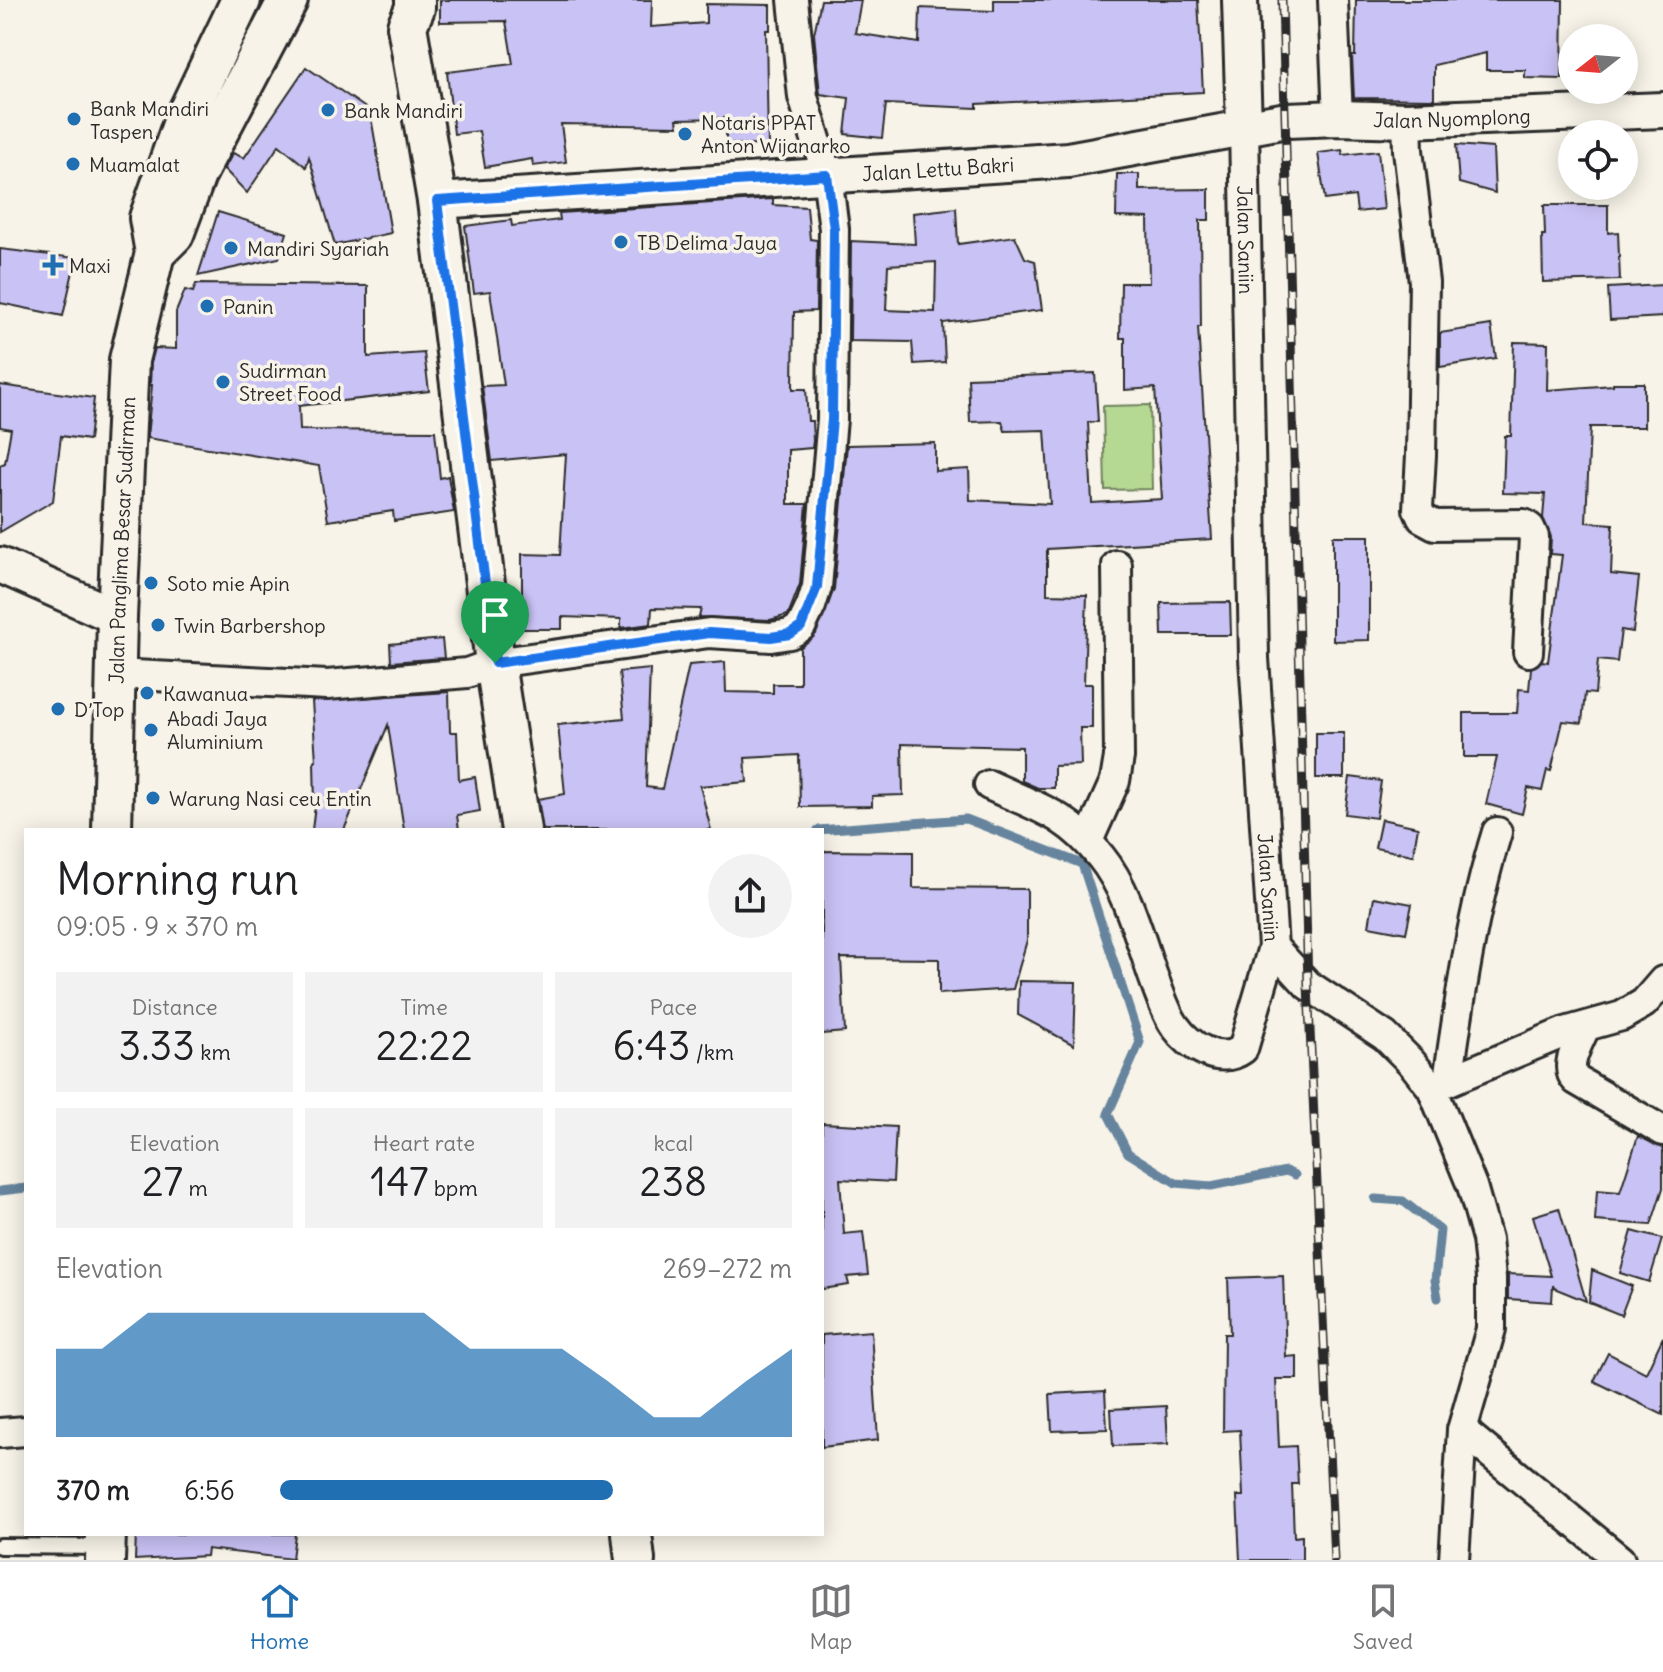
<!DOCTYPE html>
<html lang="en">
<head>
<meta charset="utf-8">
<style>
	body { margin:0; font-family:Delius,sans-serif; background:#f2f2f2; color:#202124; height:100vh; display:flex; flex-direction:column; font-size:30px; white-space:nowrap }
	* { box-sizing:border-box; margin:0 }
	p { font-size:26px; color:#757577 }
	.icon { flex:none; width:44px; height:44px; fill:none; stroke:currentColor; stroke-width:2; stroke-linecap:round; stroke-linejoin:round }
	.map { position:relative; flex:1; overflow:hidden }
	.drawer { position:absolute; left:24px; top:828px; width:800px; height:708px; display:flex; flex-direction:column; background:#fff; border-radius:0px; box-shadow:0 4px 20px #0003 }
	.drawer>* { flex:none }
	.needle { width:52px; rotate:253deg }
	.buttons { position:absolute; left:1558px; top:24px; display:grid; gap:16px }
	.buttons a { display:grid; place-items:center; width:80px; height:80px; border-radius:50%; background:#fff; box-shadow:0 4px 20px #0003; font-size:40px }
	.pin { position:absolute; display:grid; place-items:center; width:68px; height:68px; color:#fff; margin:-82px -34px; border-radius:50% 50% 50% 0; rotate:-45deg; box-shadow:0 0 8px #0007 }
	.pin .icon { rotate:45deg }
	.round { display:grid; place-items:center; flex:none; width:84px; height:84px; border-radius:42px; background:#f2f2f2 }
	.overview { display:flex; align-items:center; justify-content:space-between; height:136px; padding:0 32px }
	h1 { font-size:44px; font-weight:600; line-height:60px }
	.stats { display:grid; grid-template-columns:repeat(3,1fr); gap:12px; height:136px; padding:8px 32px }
	.stats div { display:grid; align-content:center; border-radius:0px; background:#f2f2f2; text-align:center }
	.stats b { font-size:40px; font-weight:600 }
	.stats small { font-size:22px; font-weight:400 }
	.stats p { font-size:22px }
	.chart { height:224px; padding:16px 32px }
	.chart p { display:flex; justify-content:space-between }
	.chart svg { width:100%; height:144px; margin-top:8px; fill:#1f6fb2; opacity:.7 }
	ul { padding:0 32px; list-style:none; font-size:26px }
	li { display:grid; grid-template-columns:128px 96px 1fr; align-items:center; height:60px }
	li i { height:20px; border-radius:10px; background:#1f6fb2 }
	.menu { display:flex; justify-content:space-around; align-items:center; height:112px; border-top:2px solid #e0e0e0; background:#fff; font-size:22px; color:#757577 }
	.menu a { display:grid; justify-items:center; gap:4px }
	.menu .current { color:#1f6fb2 }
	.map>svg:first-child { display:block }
	.green { fill:#b5d892; stroke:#70825e; stroke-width:2 }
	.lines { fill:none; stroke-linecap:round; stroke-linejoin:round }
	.stream { stroke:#66849d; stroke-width:9 }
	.building { fill:#c9c2f4; stroke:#2b2b2b; stroke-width:2; fill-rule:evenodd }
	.service-casing { stroke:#2b2b2b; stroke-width:20 }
	.minor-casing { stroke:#2b2b2b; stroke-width:34 }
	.tertiary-casing { stroke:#2b2b2b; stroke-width:40 }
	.secondary-casing { stroke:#2b2b2b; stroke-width:44 }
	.service { stroke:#f7f3e8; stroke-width:14 }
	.minor { stroke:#f7f3e8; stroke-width:28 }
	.tertiary { stroke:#f7f3e8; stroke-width:34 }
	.secondary { stroke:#f7f3e8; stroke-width:38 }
	.rail-casing { stroke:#2b2b2b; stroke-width:9 }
	.rail { stroke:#f7f3e8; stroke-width:6; stroke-dasharray:18; stroke-linecap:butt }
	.route-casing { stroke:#fff; stroke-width:16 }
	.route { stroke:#1a73e8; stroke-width:10 }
	.poi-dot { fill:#1f6fb2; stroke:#f7f3e8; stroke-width:3 }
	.labels { text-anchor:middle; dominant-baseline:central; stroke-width:7; stroke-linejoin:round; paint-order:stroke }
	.poi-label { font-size:20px; fill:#2b2b2b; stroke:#f7f3e8; text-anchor:start }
	.street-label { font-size:20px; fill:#2b2b2b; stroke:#f7f3e8 }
</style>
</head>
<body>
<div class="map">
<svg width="1663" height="1560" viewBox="0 0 1663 1560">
	<rect width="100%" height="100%" fill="#f7f3e8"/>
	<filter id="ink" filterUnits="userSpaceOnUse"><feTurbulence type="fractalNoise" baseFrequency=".0125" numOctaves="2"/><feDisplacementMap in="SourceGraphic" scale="16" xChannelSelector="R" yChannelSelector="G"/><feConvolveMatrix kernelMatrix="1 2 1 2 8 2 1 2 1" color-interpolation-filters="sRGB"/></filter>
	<g filter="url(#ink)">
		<!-- green -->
		<path class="green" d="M1150 405 1152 489 1105 490 1103 406Z"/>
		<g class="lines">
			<!-- stream -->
			<g class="stream">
				<path d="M818 830 966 819 1082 864 1140 1042 1108 1114 1128 1153 1176 1183 1211 1186 1286 1171 1295 1175"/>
				<path d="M0 1191 26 1188"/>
				<path d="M1375 1199 1403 1201 1440 1230 1435 1280 1438 1298"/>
			</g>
		</g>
		<!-- building -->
		<g class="building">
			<path d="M440 0H652L651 27 706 23V4L770 5V30H766L768 146 726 144V118L677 119 678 126 561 124 566 162 533 166 532 159 485 167 479 131 454 134 447 72 513 64 506 21 440 22Z"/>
			<path d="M821 0H861L855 33 919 43 920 8 994 11V0H1198L1203 92 977 104V108L886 104 882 138 845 134 849 98 820 94 814 34Z"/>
			<path d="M1356 0H1563L1562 79 1525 78V70H1486V53L1434 65V99L1354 98 1352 56H1355Z"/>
			<path d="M306 67 370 111 391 233 335 245 309 157 306 167 279 145 247 193 224 169 233 153 244 158Z"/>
			<path d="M1456 145 1493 148 1495 193 1459 183Z"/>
			<path d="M1342 150 1343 155 1378 151 1384 209 1357 212 1355 196 1325 200 1318 153Z"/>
			<path d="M1117 174H1139V190L1209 189V220H1200L1201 327H1198L1212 539 1047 549V594L1087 595 1084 684H1092V728H1080L1081 765 1054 766V788H1038L1022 781V747L902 744 903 795 872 796V806L800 807 799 755 745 758 747 782 700 786 711 830H543L538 799 565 794 558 725 624 718 619 672 650 669 646 787 662 789 689 665 725 662 726 692 773 693V684H800V648L816 634 834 589 847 445 935 443V471L969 469 970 500 1050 504 1045 430 1005 431 1002 421 970 422 968 378 1095 373 1098 422H1088L1092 503 1162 499 1155 388 1125 390V338H1120L1121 283H1149L1148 218 1116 217Z"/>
			<path d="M773 199V205L807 207 810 239 817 240 816 311 794 312 793 389H806L808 421H812L813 441 812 448 788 450V504H807L800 584 788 615 770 620 699 617 701 609 652 608 651 624 621 628V619L562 617V629H522V554L560 555 566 454 492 461 482 386 504 385 490 291 474 293 465 226 511 220 512 226 560 220 559 213Z"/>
			<path d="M1544 205H1608V233L1618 232 1620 280 1543 282 1542 235H1545Z"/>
			<path d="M956 208 958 244 1015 236 1025 258 1035 261 1042 310 943 323 945 362 914 364 912 342 850 341 851 241 915 244 913 213ZM936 262 935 312 886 310 888 265Z"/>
			<path d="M218 212 287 233 279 258 198 276Z"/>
			<path d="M0 249 76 258 63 316 0 303Z"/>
			<path d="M196 284 368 286V357L424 353 429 391 299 406 300 430 435 431 440 478 448 476 454 512 394 521 393 511 328 521 319 466 147 438 152 385H150L151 363 155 348 176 349V312L185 290 193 292Z"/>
			<path d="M1663 285V317L1610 320 1608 288Z"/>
			<path d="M1491 325 1496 358 1440 367V333Z"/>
			<path d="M1514 342 1548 343 1547 390 1613 385V383H1644V427H1590L1586 522 1613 524 1611 574 1639 577 1633 632 1621 630 1617 662 1598 660 1595 694 1585 693 1582 723 1563 721 1551 771 1547 770 1542 791 1528 788 1522 814 1486 804 1497 757H1464V713H1517L1519 689 1529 690 1531 668 1542 661 1548 662 1562 555 1550 554 1551 537 1543 518 1545 494 1503 493 1505 436H1511Z"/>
			<path d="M0 385 94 398 89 440 61 436 53 501 0 532V465L5 463 11 429 0 427Z"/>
			<path d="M1333 536H1369V640L1333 641Z"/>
			<path d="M1230 602 1231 635H1162L1161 603Z"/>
			<path d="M442 639 444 658 391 662 390 644Z"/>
			<path d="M449 692 450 732H457L459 780 475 777 480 811 457 815 459 830H404L388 725 344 830H312L315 805 314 761H316L312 701Z"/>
			<rect x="1316" y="733" width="28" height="45"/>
			<path d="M1350 777 1381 781 1376 818 1345 814Z"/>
			<path d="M1381 819 1418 827 1413 855 1375 848Z"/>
			<path d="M822 851 913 852V888L1027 889V940L1013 989 939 994V959L841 958 845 1032 822 1034Z"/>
			<path d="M1374 897 1412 904 1406 933 1369 926Z"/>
			<path d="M1019 981 1076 982 1074 1045 1018 1015Z"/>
			<path d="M822 1123 896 1127 893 1182 840 1179 844 1234 863 1232 868 1275 847 1277 849 1285 822 1289Z"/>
			<path d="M1638 1136 1663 1148V1188L1651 1225 1595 1221 1597 1190 1620 1192Z"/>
			<path d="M1559 1208 1586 1301 1554 1288 1553 1285 1552 1302 1508 1299V1274L1551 1276 1533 1216Z"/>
			<path d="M1632 1231 1662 1239 1649 1282 1620 1273Z"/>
			<path d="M1592 1270 1632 1286 1621 1315 1589 1302Z"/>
			<path d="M1283 1276 1286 1357 1297 1356V1379H1276L1279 1447 1296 1446 1298 1484H1292L1294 1537 1302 1536V1560H1240L1237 1496H1243L1240 1430 1223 1431 1224 1334H1230L1228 1278Z"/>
			<path d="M871 1331 878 1440 822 1447V1335Z"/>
			<path d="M1663 1337V1415L1594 1381 1608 1353 1646 1373Z"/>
			<path d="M1105 1391 1107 1429 1052 1431 1050 1394Z"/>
			<path d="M1166 1406 1168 1444 1113 1446 1111 1409Z"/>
			<path d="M136 1534H295L292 1559 207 1549 206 1556 135 1560Z"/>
		</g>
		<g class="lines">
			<defs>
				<path id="service" d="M0 1546 105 1547"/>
				<g id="minor">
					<path d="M1333 0 1338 118"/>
					<path d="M1407 120 1408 150 1424 282 1421 455 1418 509 1422 518 1435 525 1524 524 1530 528 1534 537 1528 652"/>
					<path id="s1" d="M1244 126 1254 658 1273 947 1308 985 1385 1036 1412 1063 1432 1088 1472 1186 1487 1239 1491 1278V1329L1462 1430 1454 1560"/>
					<path d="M115 674 327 685 467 673 495 663 709 633 771 637 790 634 801 627 811 606 817 587 832 419 834 229 827 175 803 97 793 0"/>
					<path d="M989 785C1038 808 1066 813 1101 857 1130 893 1141 945 1157 987 1162 1000 1167 1015 1175 1026 1190 1047 1220 1066 1243 1049L1273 947"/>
					<path d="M1088 841 1115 781 1119 757 1117 565"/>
					<path d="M1585 1027C1579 1043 1563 1066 1576 1080L1663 1131"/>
					<path d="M1448 1081C1460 997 1472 913 1497 832"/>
					<path d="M1432 1088 1565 1032 1622 1016 1644 1003 1663 981"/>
					<path d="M1462 1430 1620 1560"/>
					<path d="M0 1433 26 1431"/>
				</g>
				<g id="tertiary">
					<path d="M1240 0 1244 126"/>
					<path id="s2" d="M437 201 1068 160 1287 120 1338 118 1407 120 1663 110"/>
					<path d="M0 565 117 617"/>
				</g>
				<g id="secondary">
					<path d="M415 0V8L407 26 437 201 495 663 521 830"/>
					<path d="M155 253 174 234 196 175 288 0"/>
					<path id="s3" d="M112 830 117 617 129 360 155 253 149 218 183 122 241 0"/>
					<path d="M632 1534 635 1560"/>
					<path d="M105 1560 106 1534"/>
				</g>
			</defs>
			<!-- service casing -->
			<use href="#service" class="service-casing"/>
			<!-- minor casing -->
			<use href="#minor" class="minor-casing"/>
			<!-- tertiary casing -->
			<use href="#tertiary" class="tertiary-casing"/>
			<!-- secondary casing -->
			<use href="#secondary" class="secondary-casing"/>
			<!-- service -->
			<use href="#service" class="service"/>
			<!-- minor -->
			<use href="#minor" class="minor"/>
			<!-- tertiary -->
			<use href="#tertiary" class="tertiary"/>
			<!-- secondary -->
			<use href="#secondary" class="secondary"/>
			<defs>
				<path id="rail" d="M1282 0 1308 985 1334 1560"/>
			</defs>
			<!-- rail casing -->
			<use href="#rail" class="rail-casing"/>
			<!-- rail -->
			<use href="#rail" class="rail"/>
		</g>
	</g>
	<g class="lines" filter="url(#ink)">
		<defs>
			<path id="route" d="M827 175 834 229 832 419 817 587 801 627 790 634 771 637 709 633 495 663 437 201Z"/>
		</defs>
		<!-- route casing -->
		<use href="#route" class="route-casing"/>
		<!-- route -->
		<use href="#route" class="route"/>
	</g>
	<!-- markers -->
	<g class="poi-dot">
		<circle cx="328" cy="110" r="8"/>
		<circle cx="74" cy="119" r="8"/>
		<circle cx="685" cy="134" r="8"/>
		<circle cx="73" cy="164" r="8"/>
		<circle cx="621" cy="242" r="8"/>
		<circle cx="231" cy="248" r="8"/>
		<path d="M49 253h8v8h8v8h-8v8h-8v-8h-8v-8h8z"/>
		<circle cx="207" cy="306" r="8"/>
		<circle cx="223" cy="382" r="8"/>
		<circle cx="151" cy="583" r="8"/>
		<circle cx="158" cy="625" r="8"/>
		<circle cx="147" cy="693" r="8"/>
		<circle cx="58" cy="709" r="8"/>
		<circle cx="151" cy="730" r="8"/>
		<circle cx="153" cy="798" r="8"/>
	</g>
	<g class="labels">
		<!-- poi labels -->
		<g class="poi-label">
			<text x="90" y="108">Bank Mandiri<tspan x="90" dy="23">Taspen</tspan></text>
			<text x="344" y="110">Bank Mandiri</text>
			<text x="701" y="122">Notaris PPAT<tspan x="701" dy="23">Anton Wijanarko</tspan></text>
			<text x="89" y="164">Muamalat</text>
			<text x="637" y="242">TB Delima Jaya</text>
			<text x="247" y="248">Mandiri Syariah</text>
			<text x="69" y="265">Maxi</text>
			<text x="223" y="306">Panin</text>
			<text x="239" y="370">Sudirman<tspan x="239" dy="23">Street Food</tspan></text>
			<text x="167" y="583">Soto mie Apin</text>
			<text x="174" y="625">Twin Barbershop</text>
			<text x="163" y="693">Kawanua</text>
			<text x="74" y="709">D’Top</text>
			<text x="167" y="718">Abadi Jaya<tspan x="167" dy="23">Aluminium</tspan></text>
			<text x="169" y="798">Warung Nasi ceu Entin</text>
		</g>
		<!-- street labels -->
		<g class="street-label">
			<text stroke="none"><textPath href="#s2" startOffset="1020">Jalan Nyomplong</textPath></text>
			<text stroke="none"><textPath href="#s2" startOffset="502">Jalan Lettu Bakri</textPath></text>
			<text stroke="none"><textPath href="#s1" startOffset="114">Jalan Saniin</textPath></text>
			<text stroke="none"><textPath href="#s3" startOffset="290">Jalan Panglima Besar Sudirman</textPath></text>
			<text stroke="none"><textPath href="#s1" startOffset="762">Jalan Saniin</textPath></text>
		</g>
	</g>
</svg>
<div class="buttons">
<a><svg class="needle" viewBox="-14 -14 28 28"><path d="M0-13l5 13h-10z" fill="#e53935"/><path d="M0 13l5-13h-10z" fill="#757577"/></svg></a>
<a><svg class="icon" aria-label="locate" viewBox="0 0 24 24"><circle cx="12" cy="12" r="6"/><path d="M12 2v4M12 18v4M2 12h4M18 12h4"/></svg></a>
</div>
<div class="pin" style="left:495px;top:663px;background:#1e9e55"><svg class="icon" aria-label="arrive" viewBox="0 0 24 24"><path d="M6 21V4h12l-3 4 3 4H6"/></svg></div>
<section class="drawer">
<div class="overview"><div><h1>Morning run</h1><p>09:05 · 9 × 370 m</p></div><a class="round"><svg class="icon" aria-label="share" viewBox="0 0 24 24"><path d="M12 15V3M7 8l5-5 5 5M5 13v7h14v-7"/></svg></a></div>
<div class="stats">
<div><p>Distance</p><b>3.33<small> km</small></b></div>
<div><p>Time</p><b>22:22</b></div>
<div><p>Pace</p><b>6:43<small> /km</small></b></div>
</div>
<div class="stats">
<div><p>Elevation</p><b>27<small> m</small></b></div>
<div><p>Heart rate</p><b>147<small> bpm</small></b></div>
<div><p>kcal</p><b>238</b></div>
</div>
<div class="chart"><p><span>Elevation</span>269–272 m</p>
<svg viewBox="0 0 160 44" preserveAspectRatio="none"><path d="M0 44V17L10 17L20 6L30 6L40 6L50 6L60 6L70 6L80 6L90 17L100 17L110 17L120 27L130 38L140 38L150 27L160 17V44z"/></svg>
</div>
<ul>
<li><b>370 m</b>6:56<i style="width:65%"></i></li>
</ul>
</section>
</div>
<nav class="menu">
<a class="current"><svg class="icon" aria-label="home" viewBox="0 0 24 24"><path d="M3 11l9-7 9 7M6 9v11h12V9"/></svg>Home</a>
<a><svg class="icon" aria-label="map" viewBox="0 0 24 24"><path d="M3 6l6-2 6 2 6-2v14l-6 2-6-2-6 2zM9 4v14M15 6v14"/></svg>Map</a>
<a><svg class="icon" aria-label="saved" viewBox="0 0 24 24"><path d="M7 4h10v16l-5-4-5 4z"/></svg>Saved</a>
</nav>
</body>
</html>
